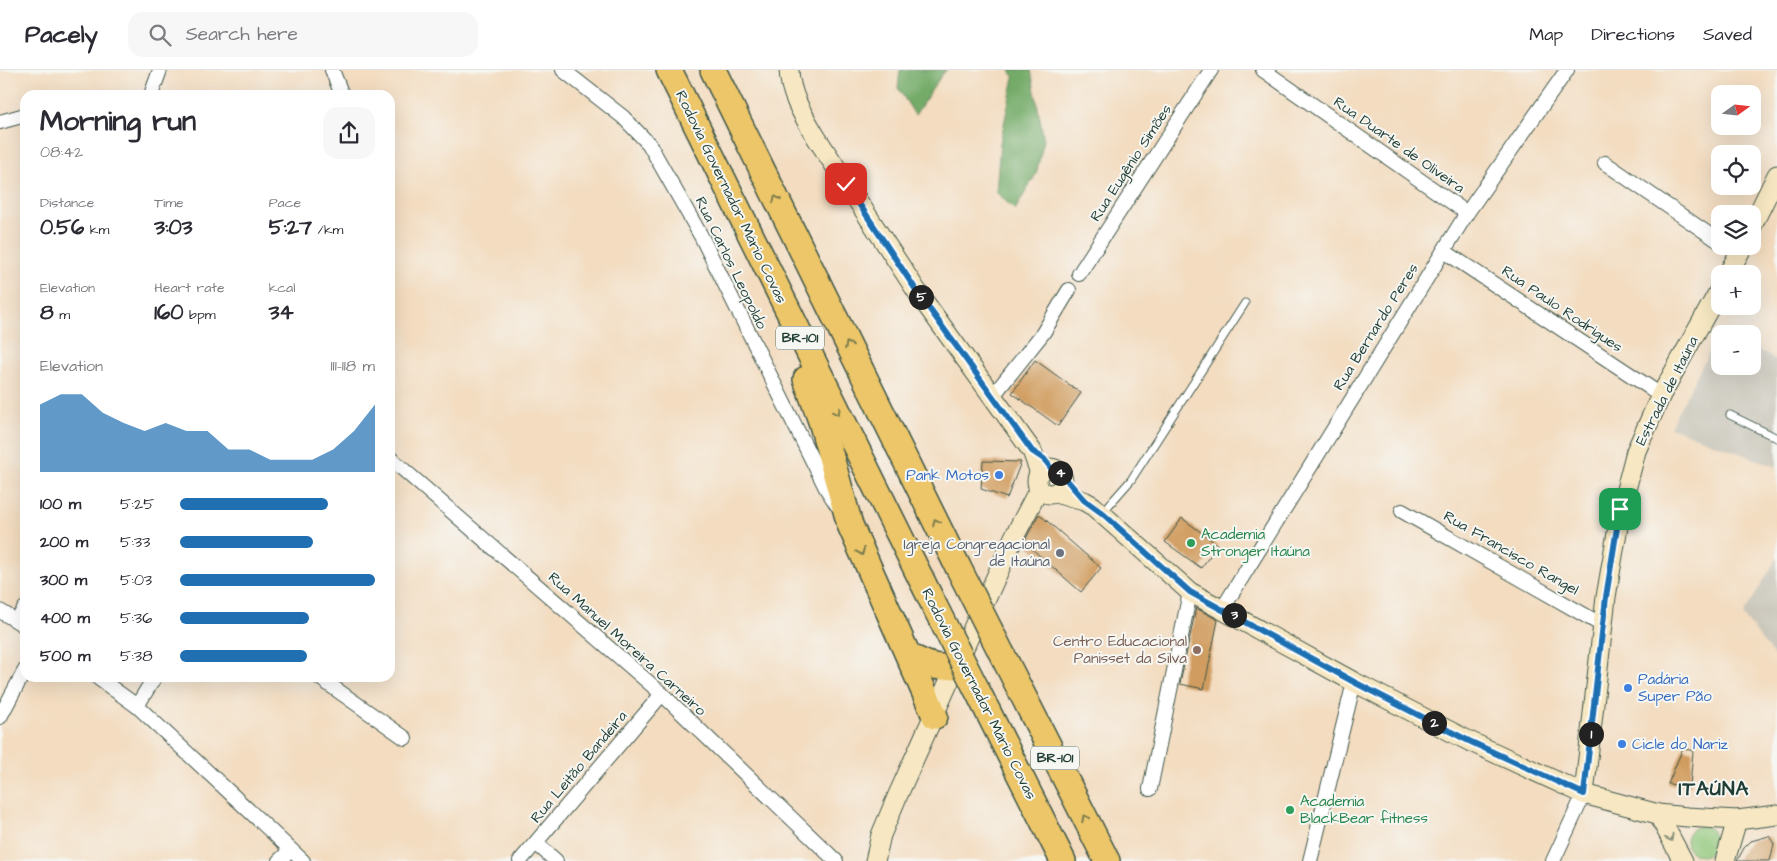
<!DOCTYPE html>
<html lang="en">
<head>
<meta charset="utf-8">
<style>
	body { margin:0; font-family:"Architects Daughter",sans-serif; background:#f7f7f7; color:#2b2b33; height:100vh; display:flex; flex-direction:column; font-size:19px; white-space:nowrap }
	* { box-sizing:border-box; margin:0 }
	p { font-size:16px; color:#7c7c81 }
	.icon { flex:none; width:28px; height:28px; fill:none; stroke:currentColor; stroke-width:2; stroke-linecap:round; stroke-linejoin:round }
	.map { position:relative; flex:1; overflow:hidden }
	.side { position:absolute; left:20px; top:20px; width:375px; height:592px; display:flex; flex-direction:column; background:#fff; border-radius:15px; box-shadow:0 5px 20px #0002 }
	.side>* { flex:none }
	.needle { width:32px; rotate:75deg }
	.controls { position:absolute; left:1711px; top:15px; display:grid; gap:10px }
	.controls a { display:grid; place-items:center; width:50px; height:50px; border-radius:10px; background:#fff; box-shadow:0 5px 20px #0002; font-size:25px }
	.pin { position:absolute; display:grid; place-items:center; width:42px; height:42px; color:#fff; margin:-21px; border-radius:10px; box-shadow:0 2px 8px #0006 }
	.km { position:absolute; width:25px; height:25px; margin:-12px; border-radius:50%; background:#222; color:#fff; font-size:14px; line-height:25px; text-align:center }
	.round { display:grid; place-items:center; flex:none; width:52px; height:52px; border-radius:15px; background:#f7f7f7 }
	.headline { display:flex; align-items:center; justify-content:space-between; height:85px; padding:0 20px }
	h1 { font-size:28px; font-weight:700; line-height:38px }
	.figures { display:grid; grid-template-columns:repeat(3,1fr); gap:8px; height:85px; padding:5px 20px }
	.figures div { display:grid; align-content:center }
	.figures b { font-size:21px; font-weight:700 }
	.figures small { font-size:14px; font-weight:400 }
	.figures p { font-size:14px }
	.chart { height:140px; padding:10px 20px }
	.chart p { display:flex; justify-content:space-between }
	.chart svg { width:100%; height:90px; margin-top:5px; fill:#1f6fb2; opacity:.7 }
	ul { padding:0 20px; list-style:none; font-size:16px }
	li { display:grid; grid-template-columns:80px 60px 1fr; align-items:center; height:38px }
	li i { height:12px; border-radius:6px; background:#1f6fb2 }
	header { display:flex; align-items:center; gap:30px; box-sizing:border-box; height:70px; padding:0 25px; background:#fff; border-bottom:1px solid #e1e1e2 }
	header strong { font-size:24px }
	nav { display:flex; gap:28px; margin-inline-start:auto; font-size:18px }
	.search { width:350px; height:45px; background:#f7f7f7; display:flex; align-items:center; gap:12px; box-sizing:border-box; padding:0 18px; border-radius:15px; color:#7c7c81; font-size:19px }
	.map>svg:first-child { display:block }
	.industrial { fill:#c8c4b8 }
	.green { fill:#90c679; stroke:#588256 }
	.forest { fill:#74ab69; stroke:#4a744e }
	.building { fill:#d09c5f }
	.lines { fill:none; stroke-linecap:round; stroke-linejoin:round }
	.lane-casing { stroke:#3f5549; stroke-width:9 }
	.street-casing { stroke:#3f5549; stroke-width:16 }
	.secondary-casing { stroke:#3f5549; stroke-width:21 }
	.highway-casing { stroke:#3f5549; stroke-width:28 }
	.lane { stroke:#fff; stroke-width:7 }
	.street { stroke:#fff; stroke-width:14 }
	.secondary { stroke:#f7e8c3; stroke-width:19 }
	.highway { stroke:#ecc669; stroke-width:25 }
	.highway-bridge-casing { stroke:#3f5549; stroke-width:28; stroke-linecap:butt }
	.highway-bridge { stroke:#ecc669; stroke-width:25 }
	.oneway { stroke:#7b7b4c }
	.oneway2 { stroke:#8b927c }
	.route-casing { stroke:#fff; stroke-width:10 }
	.route { stroke:#1f6fb2; stroke-width:6 }
	.shop-dot { fill:#3f7fe0; stroke:#f6f6f2; stroke-width:2 }
	.leisure-dot { fill:#2e9e5b; stroke:#f6f6f2; stroke-width:2 }
	.worship-dot { fill:#6b7280; stroke:#f6f6f2; stroke-width:2 }
	.education-dot { fill:#8d6e63; stroke:#f6f6f2; stroke-width:2 }
	.labels { text-anchor:middle; dominant-baseline:central; stroke-width:4; stroke-linejoin:round; paint-order:stroke }
	.shield { fill:#f6f6f2; stroke:#60746d; stroke-width:1 }
	.shield-label { font-size:14px; font-weight:bold; fill:#1f3d34 }
	.street-label { font-size:15px; fill:#1f3d34; stroke:#f6f6f2 }
	.shop-label { font-size:15px; fill:#366cbe; stroke:#f6f6f2; text-anchor:start }
	.leisure-label { font-size:15px; fill:#27864d; stroke:#f6f6f2; text-anchor:start }
	.worship-label { font-size:15px; fill:#5b616d; stroke:#f6f6f2; text-anchor:end }
	.education-label { font-size:15px; fill:#785e54; stroke:#f6f6f2; text-anchor:end }
	.district-label { font-size:20px; font-weight:bold; letter-spacing:1px; fill:#1f3d34; stroke:#f6f6f2 }
</style>
</head>
<body>
<header>
<strong>Pacely</strong>
<div class="search"><svg class="icon" aria-label="search" viewBox="0 0 24 24"><circle cx="10" cy="10" r="6"/><path d="M15 15l6 6"/></svg>Search here</div>
<nav><a>Map</a><a>Directions</a><a>Saved</a></nav>
</header>
<div class="map">
<svg width="1777" height="791" viewBox="0 0 1777 791">
	<rect width="100%" height="100%" fill="#f6f6f2"/>
	<filter id="ink" filterUnits="userSpaceOnUse"><feTurbulence type="fractalNoise" baseFrequency=".02" numOctaves="2"/><feDisplacementMap in="SourceGraphic" scale="10" xChannelSelector="R" yChannelSelector="G"/><feConvolveMatrix kernelMatrix="1 2 1 2 8 2 1 2 1" color-interpolation-filters="sRGB"/></filter>
	<filter id="wash" filterUnits="userSpaceOnUse"><feTurbulence type="fractalNoise" baseFrequency=".0096" numOctaves="4" result="noise"/><feDisplacementMap in="SourceGraphic" scale="20" xChannelSelector="R" yChannelSelector="G"/><feGaussianBlur stdDeviation="1.12" result="paint"/><feColorMatrix in="noise" values="0 0 0 0 0 0 0 0 0 0 0 0 0 0 0 0 0 1.4 0 .05"/><feComposite in="paint" operator="in"/></filter>
	<g filter="url(#wash)">
		<rect width="100%" height="100%" fill="#f3dcbf"/>
		<!-- industrial -->
		<g class="industrial">
			<path d="M1721 259 1729 264H1720V296H1752L1753 277 1777 290V397L1670 357Z"/>
			<path d="M1777 488V590L1743 545Z"/>
		</g>
		<!-- green -->
		<circle class="green" cx="1701" cy="771" r="15"/>
		<!-- forest -->
		<g class="forest">
			<path d="M900 0H947L943 3 915 45 898 18Z"/>
			<path d="M1010 0H1031L1044 70 1036 104 1015 140 996 122 1000 73 1014 7Z"/>
		</g>
		<g id="blocks">
			<!-- building -->
			<g class="building">
				<path d="M1035 290 1081 323 1058 356 1012 323Z"/>
				<path d="M983 391 1021 392 1007 428 981 419Z"/>
				<path d="M1039 444 1101 498 1081 522 1024 472Z"/>
				<path d="M1182 448 1218 475 1201 498 1165 472Z"/>
				<path d="M1196 538 1218 550 1204 619 1180 614Z"/>
				<path d="M1683 678 1693 681 1690 716 1668 714Z"/>
				<path d="M1769 766 1774 774 1770 791H1737L1744 778 1751 771Z"/>
			</g>
		</g>
	</g>
	<g filter="url(#ink)">
		<use href="#blocks" fill-opacity="0" stroke="#3f5549" stroke-width="1"/>
		<g class="lines">
			<defs>
				<g id="lane">
					<path d="M1730 345 1777 368"/>
					<path d="M1102 443 1131 410 1245 233"/>
				</g>
				<g id="street">
					<path d="M332 0 342 25"/>
					<path d="M563 0 623 47 649 74 701 166 826 418 837 435"/>
					<path d="M1263 0 1467 143"/>
					<path d="M151 25 160 0"/>
					<path d="M0 52 25 45"/>
					<path d="M1605 93 1720 172"/>
					<path d="M1444 181 1661 325"/>
					<path d="M1079 204 1211 0"/>
					<path d="M992 327 1043 263 1069 220"/>
					<path d="M390 388 662 624 836 791"/>
					<path d="M1402 441 1602 555"/>
					<path d="M1223 538 1467 143 1567 0"/>
					<path d="M0 541 25 556"/>
					<path d="M17 551 25 538"/>
					<path d="M98 608 137 636 303 791"/>
					<path d="M320 608 405 668"/>
					<path d="M137 636 154 608"/>
					<path d="M0 647 25 600"/>
					<path d="M1150 719 1190 522"/>
					<path d="M536 773 556 791"/>
					<path d="M279 791 291 780"/>
					<path d="M520 791 662 624"/>
					<path d="M1310 791 1354 612"/>
					<path d="M1553 791 1584 724"/>
				</g>
				<g id="secondary">
					<path d="M789 0C790 25 803 45 816 67L918 223 1032 381 1040 403"/>
					<path d="M1752 156 1777 105"/>
					<path d="M1728 204 1743 176"/>
					<circle cx="1050" cy="411" r="13"/>
					<path d="M1055 423 1084 431 1093 436 1190 522 1354 612 1469 671 1584 724 1658 744 1687 747 1737 750 1777 745"/>
					<path d="M1584 724 1606 527 1621 439 1636 381 1661 325 1720 219"/>
					<path d="M1658 744 1683 791"/>
					<path d="M875 791 881 765 897 727 1014 467 1039 419"/>
					<path d="M1725 791 1737 750"/>
				</g>
				<g id="highway">
					<path d="M669 0 934 535"/>
					<path d="M713 0 957 495"/>
					<path d="M806 309 821 351 850 455 935 646"/>
					<path d="M909 586C929 595 935 600 957 595"/>
					<path d="M1003 586 1107 791"/>
					<path d="M976 618 1063 791"/>
				</g>
			</defs>
			<!-- lane casing -->
			<use href="#lane" class="lane-casing"/>
			<!-- street casing -->
			<use href="#street" class="street-casing"/>
			<!-- secondary casing -->
			<use href="#secondary" class="secondary-casing"/>
			<!-- highway casing -->
			<use href="#highway" class="highway-casing"/>
			<!-- lane -->
			<use href="#lane" class="lane"/>
			<!-- street -->
			<use href="#street" class="street"/>
			<!-- secondary -->
			<use href="#secondary" class="secondary"/>
			<!-- highway -->
			<use href="#highway" class="highway"/>
			<defs>
				<g id="highway-bridge">
					<path d="M957 495 1003 586"/>
					<path d="M934 535 976 618"/>
				</g>
			</defs>
			<!-- highway-bridge casing -->
			<use href="#highway-bridge" class="highway-bridge-casing"/>
			<!-- highway-bridge -->
			<use href="#highway-bridge" class="highway-bridge"/>
		</g>
		<!-- one-way arrows -->
		<defs><path id="oneway-chevron" d="M-2-3.5L2.5 0L-2 3.5" fill="none" stroke-width="1.6" stroke-linecap="round" stroke-linejoin="round" transform="scale(1.25)"/></defs>
		<g class="oneway">
			<use href="#oneway-chevron" transform="translate(776 129) rotate(-116)"/>
			<use href="#oneway-chevron" transform="translate(848 275) rotate(-116)"/>
			<use href="#oneway-chevron" transform="translate(837 342) rotate(64)"/>
			<use href="#oneway-chevron" transform="translate(936 452) rotate(-116)"/>
			<use href="#oneway-chevron" transform="translate(861 482) rotate(68)"/>
			<use href="#oneway-chevron" transform="translate(1085 748) rotate(-117)"/>
		</g>
		<use class="oneway2" href="#oneway-chevron" transform="translate(1670 768) rotate(62)"/>
	</g>
	<g class="lines" filter="url(#ink)">
		<defs>
			<path id="route" d="M846 114 918 223 1032 381 1044 389 1051 398 1059 401 1084 430 1102 443 1190 522 1354 612 1469 671 1584 724 1606 527 1620 439"/>
		</defs>
		<!-- route casing -->
		<use href="#route" class="route-casing"/>
		<!-- route -->
		<use href="#route" class="route"/>
	</g>
	<!-- markers -->
	<g class="shop-dot">
		<circle cx="999" cy="405" r="5"/>
		<circle cx="1628" cy="618" r="5"/>
		<circle cx="1622" cy="674" r="5"/>
	</g>
	<g class="leisure-dot">
		<circle cx="1191" cy="473" r="5"/>
		<circle cx="1290" cy="740" r="5"/>
	</g>
	<circle class="worship-dot" cx="1060" cy="483" r="5"/>
	<circle class="education-dot" cx="1197" cy="580" r="5"/>
	<g class="labels">
		<!-- shield labels -->
		<g class="shield">
			<rect x="776" y="256.5" width="48" height="23" rx="4"/>
			<rect x="1031" y="676.5" width="48" height="23" rx="4"/>
		</g>
		<g class="shield-label">
			<text x="800" y="268">BR-101</text>
			<text x="1055" y="688">BR-101</text>
		</g>
		<!-- street labels -->
		<g class="street-label">
			<text transform="translate(1399 75) rotate(35)">Rua Duarte de Oliveira</text>
			<text transform="translate(1131 93) rotate(-57)">Rua Eugênio Simões</text>
			<text transform="translate(731 127) rotate(64)">Rodovia Governador Mário Covas</text>
			<text transform="translate(731 193) rotate(64)">Rua Carlos Leopoldo</text>
			<text transform="translate(1562 239) rotate(34)">Rua Paulo Rodrigues</text>
			<text transform="translate(1376 257) rotate(-58)">Rua Bernardo Peres</text>
			<text transform="translate(1667 321) rotate(-63)">Estrada de Itaúna</text>
			<text transform="translate(1511 483) rotate(30)">Rua Francisco Rangel</text>
			<text transform="translate(627 574) rotate(42)">Rua Manuel Moreira Carneiro</text>
			<text transform="translate(979 624) rotate(63)">Rodovia Governador Mário Covas</text>
			<text transform="translate(579 697) rotate(-50)">Rua Leitão Bandeira</text>
		</g>
		<!-- shop labels -->
		<g class="shop-label">
			<text x="989" y="405" text-anchor="end">Pank Motos</text>
			<text x="1638" y="609">Padária<tspan x="1638" dy="17">Super Pão</tspan></text>
			<text x="1632" y="674">Cicle do Nariz</text>
		</g>
		<!-- leisure labels -->
		<g class="leisure-label">
			<text x="1201" y="464">Academia<tspan x="1201" dy="17">Stronger Itaúna</tspan></text>
			<text x="1300" y="731">Academia<tspan x="1300" dy="17">BlackBear fitness</tspan></text>
		</g>
		<!-- worship labels -->
		<g class="worship-label">
			<text x="1050" y="474">Igreja Congregacional<tspan x="1050" dy="17">de Itaúna</tspan></text>
		</g>
		<!-- education labels -->
		<g class="education-label">
			<text x="1187" y="571">Centro Educacional<tspan x="1187" dy="17">Panisset da Silva</tspan></text>
		</g>
		<!-- district labels -->
		<g class="district-label">
			<text x="1714" y="719">ITAÚNA</text>
		</g>
	</g>
</svg>
<div class="controls">
<a><svg class="needle" viewBox="-14 -14 28 28"><path d="M0-13l5 13h-10z" fill="#e53935"/><path d="M0 13l5-13h-10z" fill="#7c7c81"/></svg></a>
<a><svg class="icon" aria-label="locate" viewBox="0 0 24 24"><circle cx="12" cy="12" r="6"/><path d="M12 2v4M12 18v4M2 12h4M18 12h4"/></svg></a>
<a><svg class="icon" aria-label="layers" viewBox="0 0 24 24"><path d="M12 4l9 5-9 5-9-5zM3 14l9 5 9-5"/></svg></a>
<a>+</a>
<a>−</a>
</div>
<div class="pin" style="left:1620px;top:439px;background:#1e9e55"><svg class="icon" aria-label="arrive" viewBox="0 0 24 24"><path d="M6 21V4h12l-3 4 3 4H6"/></svg></div>
<div class="pin" style="left:846px;top:114px;background:#d93025"><svg class="icon" aria-label="check" viewBox="0 0 24 24"><path d="M5 12l5 5 9-10"/></svg></div>
<b class="km" style="left:1591px;top:664px">1</b>
<b class="km" style="left:1434px;top:653px">2</b>
<b class="km" style="left:1234px;top:545px">3</b>
<b class="km" style="left:1060px;top:403px">4</b>
<b class="km" style="left:921px;top:227px">5</b>
<section class="side">
<div class="headline"><div><h1>Morning run</h1><p>08:42</p></div><a class="round"><svg class="icon" aria-label="share" viewBox="0 0 24 24"><path d="M12 15V3M7 8l5-5 5 5M5 13v7h14v-7"/></svg></a></div>
<div class="figures">
<div><p>Distance</p><b>0.56<small> km</small></b></div>
<div><p>Time</p><b>3:03</b></div>
<div><p>Pace</p><b>5:27<small> /km</small></b></div>
</div>
<div class="figures">
<div><p>Elevation</p><b>8<small> m</small></b></div>
<div><p>Heart rate</p><b>160<small> bpm</small></b></div>
<div><p>kcal</p><b>34</b></div>
</div>
<div class="chart"><p><span>Elevation</span>111–118 m</p>
<svg viewBox="0 0 160 44" preserveAspectRatio="none"><path d="M0 44V11L10 6L20 6L30 15L40 20L50 24L60 20L70 24L80 24L90 33L100 33L110 38L120 38L130 38L140 33L150 24L160 11V44z"/></svg>
</div>
<ul>
<li><b>100 m</b>5:25<i style="width:76%"></i></li>
<li><b>200 m</b>5:33<i style="width:68%"></i></li>
<li><b>300 m</b>5:03<i style="width:100%"></i></li>
<li><b>400 m</b>5:36<i style="width:66%"></i></li>
<li><b>500 m</b>5:38<i style="width:65%"></i></li>
</ul>
</section>
</div>
</body>
</html>
